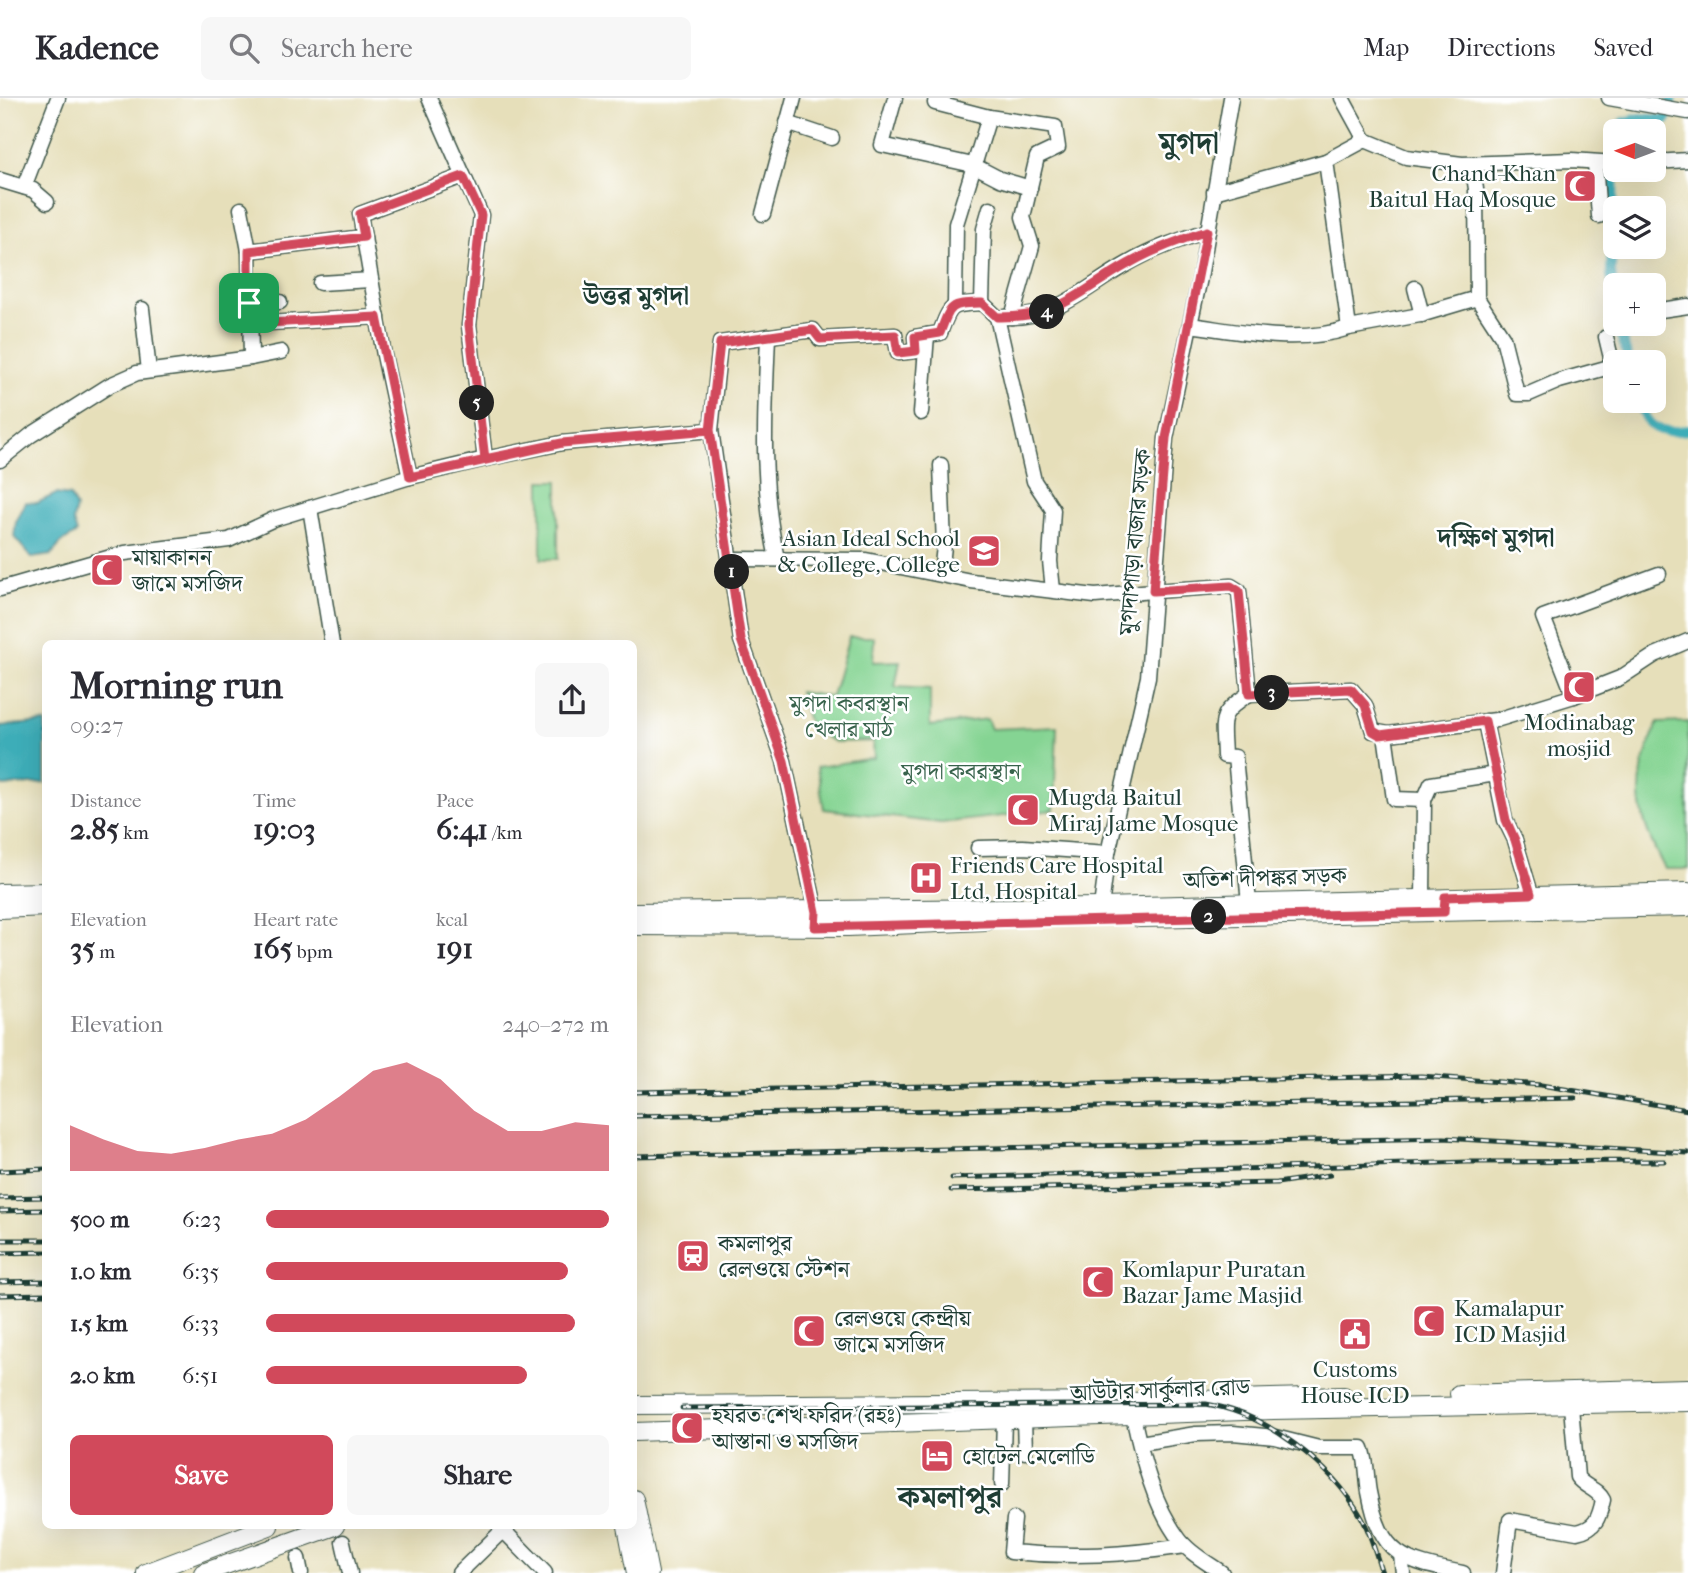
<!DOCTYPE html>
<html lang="en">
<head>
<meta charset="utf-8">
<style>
	body { margin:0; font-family:"IM FELL French Canon","Noto Serif Bengali",serif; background:#f7f7f7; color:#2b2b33; height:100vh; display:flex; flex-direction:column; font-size:26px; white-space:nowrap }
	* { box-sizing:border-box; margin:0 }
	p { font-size:23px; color:#7c7c81 }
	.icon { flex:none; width:38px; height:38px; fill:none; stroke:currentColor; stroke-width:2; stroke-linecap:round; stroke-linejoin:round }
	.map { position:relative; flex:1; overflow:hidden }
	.sheet { position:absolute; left:42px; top:542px; width:595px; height:889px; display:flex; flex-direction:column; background:#fff; border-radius:10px; box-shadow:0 7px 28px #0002 }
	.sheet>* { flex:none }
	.needle { width:46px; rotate:271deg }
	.fabs { position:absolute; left:1603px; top:21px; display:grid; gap:14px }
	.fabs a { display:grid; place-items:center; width:63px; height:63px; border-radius:10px; background:#fff; box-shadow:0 7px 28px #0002; font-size:35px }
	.pin { position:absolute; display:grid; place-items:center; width:60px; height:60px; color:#fff; margin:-30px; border-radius:14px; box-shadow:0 4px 10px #0006 }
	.km { position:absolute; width:35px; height:35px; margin:-18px; border-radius:50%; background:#222; color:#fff; font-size:19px; line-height:35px; text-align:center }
	.round { display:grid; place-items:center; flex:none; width:74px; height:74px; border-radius:10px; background:#f7f7f7 }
	.overview { display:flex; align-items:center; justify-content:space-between; height:119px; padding:0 28px }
	h1 { font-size:38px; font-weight:800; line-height:52px }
	.stats { display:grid; grid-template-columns:repeat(3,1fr); gap:10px; height:119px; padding:7px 28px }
	.stats div { display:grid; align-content:center }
	.stats b { font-size:30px; font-weight:800 }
	.stats small { font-size:19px; font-weight:400 }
	.stats p { font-size:19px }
	.chart { height:196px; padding:14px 28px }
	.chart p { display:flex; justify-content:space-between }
	.chart svg { width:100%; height:126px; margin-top:7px; fill:#d1495b; opacity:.7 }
	.cta { display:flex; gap:14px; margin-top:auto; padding:14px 28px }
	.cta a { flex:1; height:80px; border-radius:10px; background:#d1495b; color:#fff; font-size:28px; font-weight:800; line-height:80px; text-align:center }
	.cta a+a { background:#f7f7f7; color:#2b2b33 }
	ul { padding:0 28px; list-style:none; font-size:23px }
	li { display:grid; grid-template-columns:112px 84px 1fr; align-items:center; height:52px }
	li i { height:18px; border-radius:9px; background:#d1495b }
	header { display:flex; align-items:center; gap:42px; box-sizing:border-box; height:98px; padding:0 35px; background:#fff; border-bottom:2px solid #e1e1e2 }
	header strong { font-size:33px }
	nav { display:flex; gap:38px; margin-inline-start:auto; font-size:24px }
	.search { width:490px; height:63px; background:#f7f7f7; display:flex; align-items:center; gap:18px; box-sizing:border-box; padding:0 24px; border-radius:10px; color:#7c7c81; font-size:26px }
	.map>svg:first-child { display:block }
	.green { fill:#85d493; stroke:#528864; stroke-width:2 }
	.water { fill:#3dadb8; stroke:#2e7576; stroke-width:2 }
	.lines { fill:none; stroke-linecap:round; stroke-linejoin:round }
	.canal { stroke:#3dadb8; stroke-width:10 }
	.minor-casing { stroke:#3d5548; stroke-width:17 }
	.major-casing { stroke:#3d5548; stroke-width:20 }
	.minor { stroke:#fff; stroke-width:14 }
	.major { stroke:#fff; stroke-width:18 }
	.rail-casing { stroke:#1f3d34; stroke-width:5 }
	.rail { stroke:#fff; stroke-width:2.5; stroke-dasharray:8; stroke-linecap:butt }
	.route-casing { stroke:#fff; stroke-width:14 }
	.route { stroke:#d1495b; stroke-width:9 }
	.labels { text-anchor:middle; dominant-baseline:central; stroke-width:5; stroke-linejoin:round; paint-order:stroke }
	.poi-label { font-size:23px; fill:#1f3d34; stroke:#fff; text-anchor:start }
	.street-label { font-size:23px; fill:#1f3d34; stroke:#fff }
	.park-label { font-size:23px; fill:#38634c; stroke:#fff }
	.quarter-label { font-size:26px; font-weight:bold; fill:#1f3d34; stroke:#fff }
	.district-label { font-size:30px; font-weight:bold; fill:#1f3d34; stroke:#fff }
</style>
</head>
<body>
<header>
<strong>Kadence</strong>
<div class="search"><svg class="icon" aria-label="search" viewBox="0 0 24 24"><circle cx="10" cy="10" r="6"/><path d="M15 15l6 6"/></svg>Search here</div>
<nav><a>Map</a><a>Directions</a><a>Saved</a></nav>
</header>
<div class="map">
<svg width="1688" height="1475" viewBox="0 0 1688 1475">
	<rect width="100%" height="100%" fill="#fff"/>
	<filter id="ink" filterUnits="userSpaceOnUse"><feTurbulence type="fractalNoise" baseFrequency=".0143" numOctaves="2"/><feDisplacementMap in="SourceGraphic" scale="14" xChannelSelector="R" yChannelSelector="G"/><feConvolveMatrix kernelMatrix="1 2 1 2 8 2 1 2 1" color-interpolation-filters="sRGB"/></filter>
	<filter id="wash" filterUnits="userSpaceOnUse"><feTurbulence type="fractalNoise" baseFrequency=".00686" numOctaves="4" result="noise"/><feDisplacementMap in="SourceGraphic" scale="28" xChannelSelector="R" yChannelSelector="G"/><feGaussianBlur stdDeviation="1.57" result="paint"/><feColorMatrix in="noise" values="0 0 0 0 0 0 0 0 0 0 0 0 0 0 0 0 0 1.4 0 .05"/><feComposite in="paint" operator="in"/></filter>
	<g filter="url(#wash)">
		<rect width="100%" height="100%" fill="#e6dfba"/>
		<!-- green -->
		<g class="green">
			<rect x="541" y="383" width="17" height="78"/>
			<path d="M849 539H874L873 564 900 563 895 589 930 591V628L987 621 991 631 1057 628 1054 712 941 725 824 711 817 669 874 660 873 643 835 644 811 632 799 594 832 599Z"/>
			<path d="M1688 624V771H1665C1635 716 1631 683 1658 625Z"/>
		</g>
		<!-- water -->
		<g class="water">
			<path d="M56 396 70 398 76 409 73 423 77 435 62 444 51 457 32 460 14 439 16 424 26 404 37 405Z"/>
			<path d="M45 624V685L3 688 0 685V628Z"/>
		</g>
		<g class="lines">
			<!-- canal -->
			<g class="canal">
				<path d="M1616 33 1623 24 1640 20 1666 22 1673 0"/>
				<path d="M1615 35 1611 174 1615 207"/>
				<path d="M1618 226 1629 264"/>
				<path d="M1639 303C1647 332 1660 336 1688 332"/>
			</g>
		</g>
	</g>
	<g filter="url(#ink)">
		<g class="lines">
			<defs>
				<g id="minor">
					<path d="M429 0 481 117 469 227 485 361"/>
					<path d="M895 0 882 47 973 67 1000 81 1030 90"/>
					<path d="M936 0 935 5 989 19 1055 29 1058 49 1037 59 1023 119 1032 148 1012 219"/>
					<path d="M1342 0 1365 42 1406 59 1462 66 1572 62 1615 65"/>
					<path d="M1609 0 1688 14"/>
					<path d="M787 25 832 40"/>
					<path d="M1326 63 1349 230 1420 217 1477 200"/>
					<path d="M1654 64 1688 62"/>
					<path d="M1595 65 1599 118"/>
					<path d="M1472 66 1476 91 1477 200 1503 240 1517 296H1529L1559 283 1613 268 1606 239"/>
					<path d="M0 82 33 92 47 104"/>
					<path d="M24 89 58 0"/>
					<path d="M1214 94 1326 63 1365 42"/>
					<path d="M241 111 249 153 251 260 281 254"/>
					<path d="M763 116 794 0"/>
					<path d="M249 153 364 139"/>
					<path d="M320 185 371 182"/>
					<path d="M1415 190 1422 217"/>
					<path d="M249 205 280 204"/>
					<path d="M982 205 984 131 990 110"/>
					<path d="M955 206 956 126 989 19"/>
					<path d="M142 211 149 273"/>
					<path d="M1654 213 1688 208"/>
					<path d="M1005 219C1057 221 1084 190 1127 166 1153 151 1179 142 1207 133"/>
					<path d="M250 226 378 219"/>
					<path d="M1190 227C1243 234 1297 247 1349 230"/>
					<path d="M768 238C765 317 760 382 777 461"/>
					<path d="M921 315 927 237"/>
					<path d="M0 362 31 337 110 287 137 275 251 260"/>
					<path d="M941 367 944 448 941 476"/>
					<path d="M410 379 384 257 360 116 463 78"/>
					<path d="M310 410 332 546"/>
					<path d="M730 461 866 462 971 483 1095 498 1153 493"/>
					<path d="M0 491 125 455 229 442 274 421 410 379 485 361 562 345 711 332"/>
					<path d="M1153 493 1231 488 1239 493 1249 596"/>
					<path d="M1249 596 1351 591 1365 607 1373 633 1389 636 1496 622 1574 598 1620 580 1655 557 1688 543"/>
					<path d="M1574 598 1543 519 1659 476"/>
					<path d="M1485 623 1505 722 1515 742 1531 796"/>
					<path d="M1385 636 1394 701 1424 702 1431 686 1496 676"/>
					<path d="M978 750 1023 749 1108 755"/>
					<path d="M1423 799 1424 702"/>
					<path d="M1249 805 1235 659 1224 658C1223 622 1216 617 1249 596"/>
					<path d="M1101 809 1108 755 1148 579 1166 340 1200 180 1231 0"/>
					<path d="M816 814 784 663 741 542 711 332 720 245 813 232 820 241 895 237 898 255 916 253 915 239 940 235C951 205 951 207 982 205L997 219 1034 383 1053 412 1050 463 1053 492"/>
					<path d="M1133 1318C1142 1359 1153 1406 1179 1441 1189 1455 1208 1465 1222 1475"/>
					<path d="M1024 1321 1025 1354"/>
					<path d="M1140 1345 1196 1336 1233 1335 1275 1339 1319 1350H1362C1368 1365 1366 1379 1369 1394 1381 1458 1402 1463 1463 1475"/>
					<path d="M1002 1386 1004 1322"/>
					<path d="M1014 1421 1011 1454C1073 1460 1125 1457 1185 1448"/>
					<path d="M343 1444 350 1475"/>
					<path d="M1401 1457 1403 1475"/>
					<path d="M298 1460 301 1475"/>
					<path d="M459 1475 499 1436 506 1435 545 1475"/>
					<path d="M1503 1475 1510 1422 1577 1434C1596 1430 1599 1420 1603 1402 1597 1390 1585 1390 1577 1379L1571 1308"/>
				</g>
				<g id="major">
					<path d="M0 795 46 794"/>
					<path d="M0 811 46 809"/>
					<path d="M634 814 1101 809 1688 794"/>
					<path d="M1139 820 1688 809"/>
					<path d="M634 828 848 829 985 823"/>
					<path d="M1459 1296 1688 1290"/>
					<path d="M634 1307 1126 1304 1344 1298"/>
					<path d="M634 1334 1273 1312 1688 1304"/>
					<path d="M634 1401 649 1475"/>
					<path d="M627 1428 636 1475"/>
					<path d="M146 1475 269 1428"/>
					<path d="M203 1475 335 1428"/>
				</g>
			</defs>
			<!-- minor casing -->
			<use href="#minor" class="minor-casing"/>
			<!-- major casing -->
			<use href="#major" class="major-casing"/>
			<!-- minor -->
			<use href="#minor" class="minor"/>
			<!-- major -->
			<use href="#major" class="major"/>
			<defs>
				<g id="rail">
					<path d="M634 994 1421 978 1541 987 1688 1012"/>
					<path d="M634 1018 1575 1000"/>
					<path d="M634 1058 1444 1040 1688 1055"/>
					<path d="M0 1073 46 1071"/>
					<path d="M952 1080 1468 1064 1664 1063"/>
					<path d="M951 1092 1277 1085 1330 1077"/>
					<path d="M0 1100 46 1099"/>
					<path d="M0 1113 46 1112"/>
					<path d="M0 1142H46"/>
					<path d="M0 1155 46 1154"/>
					<path d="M0 1184 46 1183"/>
					<path d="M0 1197 46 1196"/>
					<path d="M682 1310 1206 1306C1266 1315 1332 1367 1362 1420 1371 1436 1376 1457 1382 1475"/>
				</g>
			</defs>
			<!-- rail casing -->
			<use href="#rail" class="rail-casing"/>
			<!-- rail -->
			<use href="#rail" class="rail"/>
		</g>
	</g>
	<g class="lines" filter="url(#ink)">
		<defs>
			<path id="route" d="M249 205 250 226 377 219 410 379 562 345 710 332 741 542 784 663 816 814 815 829 1444 814 1445 799 1531 796 1515 742 1506 722 1485 623 1380 637 1373 633 1365 607 1351 591 1249 596 1239 493 1231 488 1153 493 1166 340 1207 133C1179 142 1154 151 1128 166 1076 195 1061 220 997 219L982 205C951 206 951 205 940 235L915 239 916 253 898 255 895 237 820 241 813 232 720 245 710 332 562 345 485 361 469 227 481 117 463 78 360 116 364 139 249 153V205"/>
		</defs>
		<!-- route casing -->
		<use href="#route" class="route-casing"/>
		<!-- route -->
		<use href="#route" class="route"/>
	</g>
	<!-- icons -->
	<defs>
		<symbol id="mosque-square" viewBox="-11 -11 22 22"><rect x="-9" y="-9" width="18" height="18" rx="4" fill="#d1495b" stroke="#fff"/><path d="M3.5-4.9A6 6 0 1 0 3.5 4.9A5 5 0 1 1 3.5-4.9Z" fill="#fff"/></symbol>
		<symbol id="university-square" viewBox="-11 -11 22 22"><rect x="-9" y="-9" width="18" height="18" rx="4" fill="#d1495b" stroke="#fff"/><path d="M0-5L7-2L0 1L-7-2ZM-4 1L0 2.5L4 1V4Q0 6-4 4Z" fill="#fff"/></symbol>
		<symbol id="hospital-square" viewBox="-11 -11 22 22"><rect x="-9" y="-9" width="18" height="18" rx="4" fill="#d1495b" stroke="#fff"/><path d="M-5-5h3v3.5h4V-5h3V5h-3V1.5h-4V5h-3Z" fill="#fff"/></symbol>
		<symbol id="station-square" viewBox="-11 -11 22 22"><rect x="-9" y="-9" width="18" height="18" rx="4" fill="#d1495b" stroke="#fff"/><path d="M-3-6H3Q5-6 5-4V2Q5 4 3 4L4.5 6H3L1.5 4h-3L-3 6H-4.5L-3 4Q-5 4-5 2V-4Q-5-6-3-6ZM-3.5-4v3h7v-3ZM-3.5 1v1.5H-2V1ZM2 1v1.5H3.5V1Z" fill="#fff"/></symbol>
		<symbol id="civic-square" viewBox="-11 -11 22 22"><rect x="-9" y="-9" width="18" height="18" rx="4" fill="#d1495b" stroke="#fff"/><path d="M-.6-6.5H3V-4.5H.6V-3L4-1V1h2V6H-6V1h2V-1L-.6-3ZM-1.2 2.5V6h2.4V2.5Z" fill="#fff"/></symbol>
		<symbol id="hotel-square" viewBox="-11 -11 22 22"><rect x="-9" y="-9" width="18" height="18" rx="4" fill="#d1495b" stroke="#fff"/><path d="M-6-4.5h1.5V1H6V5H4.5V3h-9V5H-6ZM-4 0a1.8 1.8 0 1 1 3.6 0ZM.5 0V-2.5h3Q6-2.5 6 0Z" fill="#fff"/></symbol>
	</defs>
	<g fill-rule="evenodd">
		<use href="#mosque-square" x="1561" y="69" width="38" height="38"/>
		<use href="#university-square" x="965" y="434" width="38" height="38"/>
		<use href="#mosque-square" x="88" y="453" width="38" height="38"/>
		<use href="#mosque-square" x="1560" y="570" width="38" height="38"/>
		<use href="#mosque-square" x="1004" y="693" width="38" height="38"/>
		<use href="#hospital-square" x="907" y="761" width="38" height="38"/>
		<use href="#station-square" x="674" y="1139" width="38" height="38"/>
		<use href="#mosque-square" x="1079" y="1165" width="38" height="38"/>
		<use href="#mosque-square" x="1410" y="1204" width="38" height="38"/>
		<use href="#mosque-square" x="790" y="1214" width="38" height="38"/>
		<use href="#civic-square" x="1336" y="1217" width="38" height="38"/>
		<use href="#mosque-square" x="668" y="1311" width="38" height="38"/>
		<use href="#hotel-square" x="918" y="1339" width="38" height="38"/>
	</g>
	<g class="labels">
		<!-- poi labels -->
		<g class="poi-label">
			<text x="1556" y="75" text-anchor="end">Chand-Khan<tspan x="1556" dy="26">Baitul Haq Mosque</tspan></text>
			<text x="960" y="440" text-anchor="end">Asian Ideal School<tspan x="960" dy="26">&amp; College, College</tspan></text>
			<text x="132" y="459">মায়াকানন<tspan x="132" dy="26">জামে মসজিদ</tspan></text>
			<text x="1579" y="624" text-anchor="middle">Modinabag<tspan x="1579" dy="26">mosjid</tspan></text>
			<text x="1048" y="699">Mugda Baitul<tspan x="1048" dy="26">Miraj Jame Mosque</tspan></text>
			<text x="950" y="767">Friends Care Hospital<tspan x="950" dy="26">Ltd, Hospital</tspan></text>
			<text x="718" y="1145">কমলাপুর<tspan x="718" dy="26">রেলওয়ে স্টেশন</tspan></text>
			<text x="1122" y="1171">Komlapur Puratan<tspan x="1122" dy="26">Bazar Jame Masjid</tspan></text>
			<text x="1454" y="1210">Kamalapur<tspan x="1454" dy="26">ICD Masjid</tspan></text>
			<text x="834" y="1220">রেলওয়ে কেন্দ্রীয়<tspan x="834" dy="26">জামে মসজিদ</tspan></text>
			<text x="1355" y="1271" text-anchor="middle">Customs<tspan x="1355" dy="26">House ICD</tspan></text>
			<text x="712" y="1317">হযরত শেখ ফরিদ (রহঃ)<tspan x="712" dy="26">আস্তানা ও মসজিদ</tspan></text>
			<text x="962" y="1358">হোটেল মেলোডি</text>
		</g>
		<!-- street labels -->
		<g class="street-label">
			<text transform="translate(1135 444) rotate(-85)">মুগদাপাড়া বাজার সড়ক</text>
			<text transform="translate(1265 780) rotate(-2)">অতিশ দীপঙ্কর সড়ক</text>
			<text transform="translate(1160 1292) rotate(-2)">আউটার সার্কুলার রোড</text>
		</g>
		<!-- park labels -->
		<g class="park-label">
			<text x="849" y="605">মুগদা কবরস্থান<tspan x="849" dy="26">খেলার মাঠ</tspan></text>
			<text x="961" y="673">মুগদা কবরস্থান</text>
		</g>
		<!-- quarter labels -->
		<g class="quarter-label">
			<text x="636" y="197">উত্তর মুগদা</text>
			<text x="1496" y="439">দক্ষিণ মুগদা</text>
		</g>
		<!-- district labels -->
		<g class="district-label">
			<text x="1189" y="45">মুগদা</text>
			<text x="950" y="1399">কমলাপুর</text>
		</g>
	</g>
</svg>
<div class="fabs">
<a><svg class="needle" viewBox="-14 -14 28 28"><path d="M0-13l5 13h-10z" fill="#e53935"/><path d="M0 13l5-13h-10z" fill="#7c7c81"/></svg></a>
<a><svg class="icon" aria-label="layers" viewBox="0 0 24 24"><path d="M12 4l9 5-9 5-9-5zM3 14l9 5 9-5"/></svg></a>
<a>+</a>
<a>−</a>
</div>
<div class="pin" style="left:249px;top:205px;background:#1e9e55"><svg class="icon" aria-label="arrive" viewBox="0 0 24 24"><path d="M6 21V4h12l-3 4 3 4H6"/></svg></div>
<b class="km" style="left:732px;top:474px">1</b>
<b class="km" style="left:1209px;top:819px">2</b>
<b class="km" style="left:1272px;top:595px">3</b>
<b class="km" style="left:1047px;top:214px">4</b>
<b class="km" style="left:477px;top:305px">5</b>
<section class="sheet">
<div class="overview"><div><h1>Morning run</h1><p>09:27</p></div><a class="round"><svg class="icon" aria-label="share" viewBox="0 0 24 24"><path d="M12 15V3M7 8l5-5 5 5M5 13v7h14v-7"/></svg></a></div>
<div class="stats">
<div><p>Distance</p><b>2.85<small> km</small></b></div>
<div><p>Time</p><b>19:03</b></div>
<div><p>Pace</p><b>6:41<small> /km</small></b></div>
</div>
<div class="stats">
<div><p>Elevation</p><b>35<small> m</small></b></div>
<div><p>Heart rate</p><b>165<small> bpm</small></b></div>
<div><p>kcal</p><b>191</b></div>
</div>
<div class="chart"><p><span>Elevation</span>240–272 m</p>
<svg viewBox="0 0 160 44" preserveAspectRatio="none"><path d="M0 44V28L10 33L20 37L30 38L40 36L50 33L60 31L70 26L80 18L90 9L100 6L110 12L120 23L130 30L140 30L150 27L160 28V44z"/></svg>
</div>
<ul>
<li><b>500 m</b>6:23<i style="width:100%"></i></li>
<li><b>1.0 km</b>6:35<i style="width:88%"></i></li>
<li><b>1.5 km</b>6:33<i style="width:90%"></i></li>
<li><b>2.0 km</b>6:51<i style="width:76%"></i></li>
</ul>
<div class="cta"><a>Save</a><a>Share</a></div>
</section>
</div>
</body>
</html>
